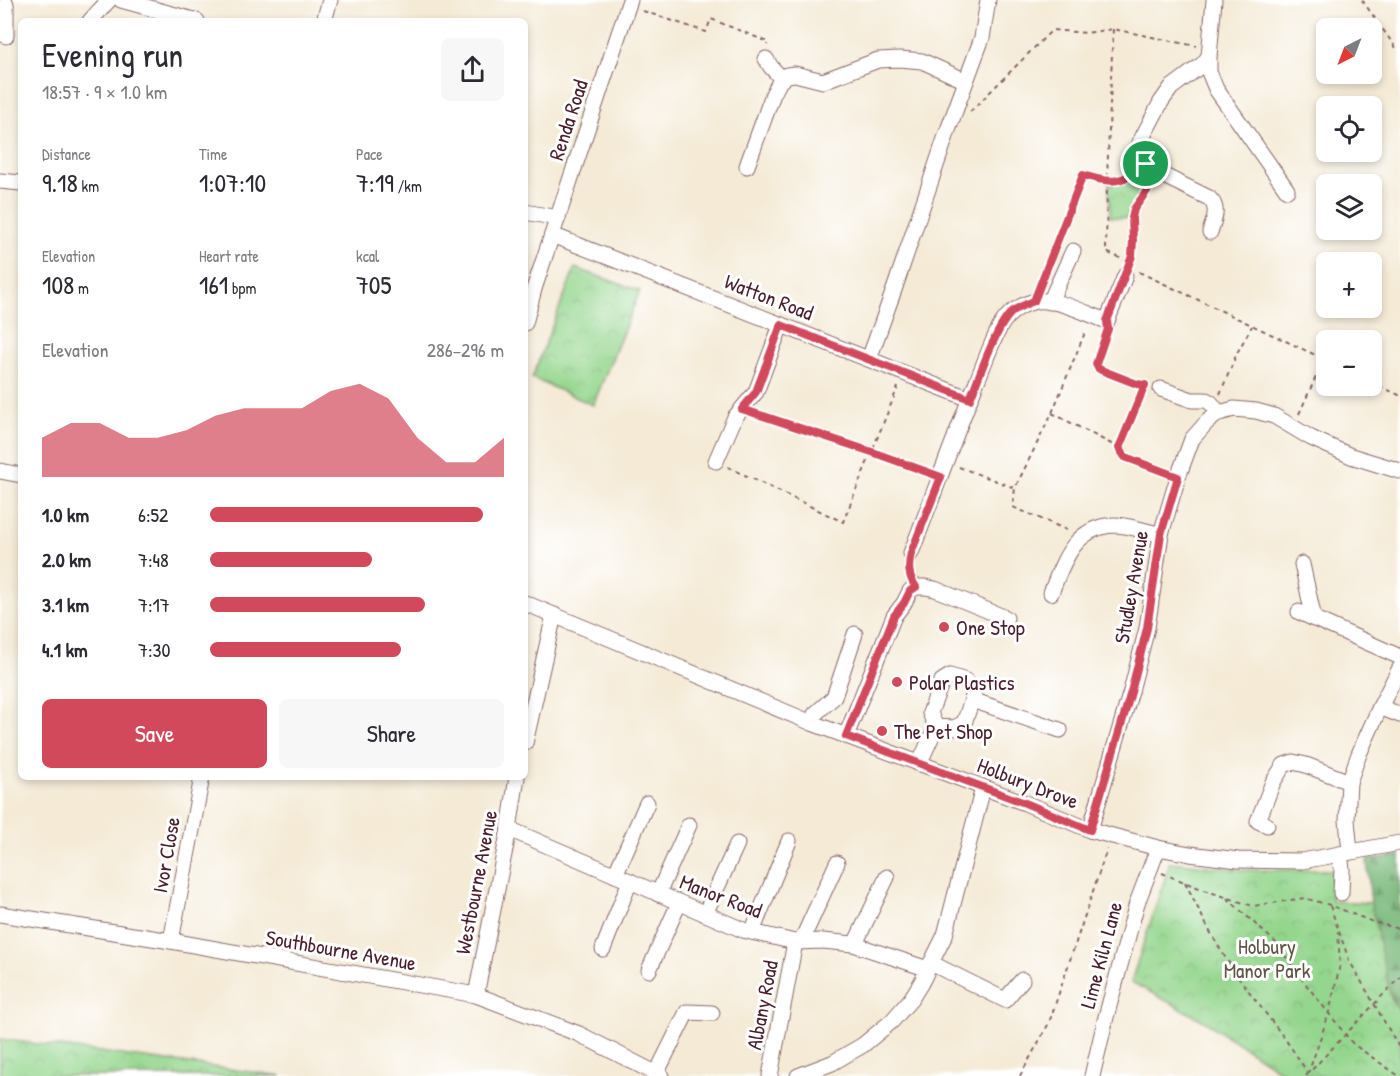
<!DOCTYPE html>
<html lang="en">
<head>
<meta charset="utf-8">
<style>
	body { margin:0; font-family:"Patrick Hand",sans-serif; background:#f7f7f7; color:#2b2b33; height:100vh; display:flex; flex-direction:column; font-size:22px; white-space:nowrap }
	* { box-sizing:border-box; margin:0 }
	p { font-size:20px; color:#7c7c81 }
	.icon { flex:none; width:33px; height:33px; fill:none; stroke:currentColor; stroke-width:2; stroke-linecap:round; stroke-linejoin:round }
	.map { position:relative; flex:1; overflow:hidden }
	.sheet { position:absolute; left:18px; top:18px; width:510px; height:762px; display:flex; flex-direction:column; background:#fff; border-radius:9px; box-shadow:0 3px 9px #0003 }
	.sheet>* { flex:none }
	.needle { width:39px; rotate:222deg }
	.tools { position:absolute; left:1316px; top:18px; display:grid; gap:12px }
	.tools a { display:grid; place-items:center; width:66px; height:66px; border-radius:9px; background:#fff; box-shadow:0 3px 9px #0003; font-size:30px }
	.pin { position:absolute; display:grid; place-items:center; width:51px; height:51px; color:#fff; margin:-26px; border:3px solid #fff; border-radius:50%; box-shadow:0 2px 6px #0007 }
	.round { display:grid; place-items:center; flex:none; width:63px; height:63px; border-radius:9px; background:#f7f7f7 }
	.overview { display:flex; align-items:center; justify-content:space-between; height:102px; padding:0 24px }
	h1 { font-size:33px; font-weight:600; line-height:45px }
	.metrics { display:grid; grid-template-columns:repeat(3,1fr); gap:9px; height:102px; padding:6px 24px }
	.metrics div { display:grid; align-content:center }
	.metrics b { font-size:26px; font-weight:600 }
	.metrics small { font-size:16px; font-weight:400 }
	.metrics p { font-size:16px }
	.chart { height:168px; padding:12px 24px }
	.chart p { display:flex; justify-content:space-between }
	.chart svg { width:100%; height:108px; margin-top:6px; fill:#d1495b; opacity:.7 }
	.action { display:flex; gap:12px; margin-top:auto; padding:12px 24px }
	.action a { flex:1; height:69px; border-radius:9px; background:#d1495b; color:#fff; font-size:24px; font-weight:600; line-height:69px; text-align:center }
	.action a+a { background:#f7f7f7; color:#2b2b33 }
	ul { padding:0 24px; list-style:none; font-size:20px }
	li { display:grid; grid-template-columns:96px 72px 1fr; align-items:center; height:45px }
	li i { height:15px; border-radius:8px; background:#d1495b }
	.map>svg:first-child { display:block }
	.forest { fill:url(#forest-firs); stroke:#606b52; stroke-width:1.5 }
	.park { fill:url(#park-crowns); stroke:#6f7a5c; stroke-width:1.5 }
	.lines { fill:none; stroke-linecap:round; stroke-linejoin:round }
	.minor-casing { stroke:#866667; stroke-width:17 }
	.path { stroke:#866667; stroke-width:2; stroke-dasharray:4.5 4.5; stroke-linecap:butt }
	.minor { stroke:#fff; stroke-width:15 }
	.route-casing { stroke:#fff; stroke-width:12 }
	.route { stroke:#d1495b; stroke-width:8 }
	.poi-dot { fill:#d1495b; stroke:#fff; stroke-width:2 }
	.labels { text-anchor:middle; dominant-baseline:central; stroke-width:6; stroke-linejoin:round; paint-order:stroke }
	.street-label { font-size:21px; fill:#4a1f2b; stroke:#fff }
	.poi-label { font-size:21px; fill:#4a1f2b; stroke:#fff; text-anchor:start }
	.park-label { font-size:21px; fill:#605648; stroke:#fff }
</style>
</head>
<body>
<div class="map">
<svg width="1400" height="1076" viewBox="0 0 1400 1076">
	<defs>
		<pattern id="forest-firs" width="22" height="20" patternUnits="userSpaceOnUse" patternTransform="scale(1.5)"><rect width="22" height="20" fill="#77b778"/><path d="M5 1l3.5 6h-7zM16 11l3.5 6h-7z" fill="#649463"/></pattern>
		<pattern id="park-crowns" width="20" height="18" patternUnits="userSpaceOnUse" patternTransform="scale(1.5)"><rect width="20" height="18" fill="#94d68d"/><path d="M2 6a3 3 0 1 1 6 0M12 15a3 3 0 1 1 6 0" fill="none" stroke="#81b77a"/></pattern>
	</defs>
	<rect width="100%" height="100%" fill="#fff"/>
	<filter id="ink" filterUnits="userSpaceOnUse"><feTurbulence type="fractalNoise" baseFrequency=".0167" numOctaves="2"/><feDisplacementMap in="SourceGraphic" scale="12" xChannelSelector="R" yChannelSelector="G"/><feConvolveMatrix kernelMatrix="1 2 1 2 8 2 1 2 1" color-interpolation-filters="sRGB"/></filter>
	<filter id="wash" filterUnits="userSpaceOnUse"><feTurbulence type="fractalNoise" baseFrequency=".008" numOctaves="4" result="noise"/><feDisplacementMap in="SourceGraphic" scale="24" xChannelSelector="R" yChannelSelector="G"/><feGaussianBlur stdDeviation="1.35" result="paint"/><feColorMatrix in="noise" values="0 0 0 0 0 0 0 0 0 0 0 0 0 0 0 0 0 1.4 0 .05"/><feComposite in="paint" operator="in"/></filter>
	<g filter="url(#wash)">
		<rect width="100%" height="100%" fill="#f4ead6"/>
		<!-- forest -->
		<path class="forest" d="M1400 855V1013C1373 969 1372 910 1367 860Z"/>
		<!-- park -->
		<g class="park">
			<path d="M1138 174 1146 180 1147 185 1133 204 1127 218 1110 217 1109 184C1121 185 1129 181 1138 174Z"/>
			<path d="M575 268 640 291 593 405 532 378Z"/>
			<path d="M1170 862 1244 870H1331L1332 901 1371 903 1391 999 1400 1012V1076H1276L1279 1070 1206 1022 1131 982Z"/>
			<path d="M0 1039 267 1074 282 1076H0Z"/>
		</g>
	</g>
	<g filter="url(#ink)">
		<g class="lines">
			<defs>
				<g id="minor">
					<path d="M121 0 197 21"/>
					<path d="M6 4V36"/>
					<path d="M90 21 109 0"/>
					<path d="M324 21 330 0"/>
					<path d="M1209 56V72L1216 89 1287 190"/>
					<path d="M766 59 771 67 782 79"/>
					<path d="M747 166 773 94 780 81 787 75 795 74 823 81 878 60 900 59 922 61 966 81"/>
					<path d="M0 181 21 183"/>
					<path d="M525 212 558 218"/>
					<path d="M1210 232C1214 219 1220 208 1209 198L1152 170 1144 161 1139 151 1140 142 1161 102 1171 88 1203 64 1209 56 1214 0"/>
					<path d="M552 235 970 399"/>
					<path d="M1050 302 1073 251"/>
					<path d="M525 323 534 289 630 0"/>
					<path d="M869 359 895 287 948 130 982 38 988 0"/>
					<path d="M1161 389 1192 400H1206L1211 403 1219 413"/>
					<path d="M716 461 735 417 756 392 781 325"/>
					<path d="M0 471 21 475"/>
					<path d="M911 553C933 496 954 438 977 381 984 365 993 337 1003 322 1009 313 1021 305 1032 302 1053 296 1087 314 1107 321L1125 276"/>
					<path d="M1302 564 1314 619"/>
					<path d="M1051 593C1063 562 1074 527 1114 525 1130 525 1145 532 1161 534"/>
					<path d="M525 603 812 723 1025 803 1090 830 1158 848 1190 854 1238 860 1302 861 1400 843"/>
					<path d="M1299 612 1400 657"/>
					<path d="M972 700 1060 730"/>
					<path d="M1380 707 1400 715"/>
					<path d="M812 723 815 714 834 697 855 634"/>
					<path d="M846 736 894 616 904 603 910 591 916 587H925L935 589 1006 618"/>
					<path d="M525 743 554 615"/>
					<path d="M919 764 936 727 930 713 942 681 950 676 966 681 974 694 964 723 954 728 936 727"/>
					<path d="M1267 825 1258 821 1273 782 1284 765 1293 762 1306 765 1349 782"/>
					<path d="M509 829 743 930 795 942 823 941 853 944 928 969"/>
					<path d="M1090 830 1131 691 1147 628 1161 534 1178 477 1192 439 1207 422 1219 413 1234 409 1256 411 1274 416 1311 438 1351 456 1400 471"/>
					<path d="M1350 852 1347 820 1349 782 1359 754 1380 707 1400 668"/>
					<path d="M1340 854 1342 869 1341 893"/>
					<path d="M615 875 647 803"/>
					<path d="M658 894 689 825"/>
					<path d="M0 914 171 941 476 995 579 1034 661 1076"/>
					<path d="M705 914 737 844"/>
					<path d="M752 932 789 841"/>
					<path d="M171 941 202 777"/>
					<path d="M801 942 837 863"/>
					<path d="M855 944 887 877"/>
					<path d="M603 949 630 881"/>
					<path d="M931 963 1005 1000 1022 980"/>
					<path d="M649 970 679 903"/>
					<path d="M476 995 509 829 517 777"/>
					<path d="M656 1074 687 1012 712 1013"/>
					<path d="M770 1076 795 942"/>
					<path d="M798 1076 832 1063 863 1045 892 1021 911 999 921 983 945 935 983 788"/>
					<path d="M1092 1076 1106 1017 1137 903 1158 848"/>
				</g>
			</defs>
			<!-- minor casing -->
			<use href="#minor" class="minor-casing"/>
			<!-- path -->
			<g class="path">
				<path d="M1362 0 1396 48 1400 49"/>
				<path d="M643 11 706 32 711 19 768 42 767 45"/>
				<path d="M1113 29 1107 180 1106 252 1127 261"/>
				<path d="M970 112 1052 30 1086 33 1113 29 1196 46"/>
				<path d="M1129 263C1136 246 1129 231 1133 214 1135 202 1146 195 1150 184"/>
				<path d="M1139 272 1326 360"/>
				<path d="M1039 287 1083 175C1101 180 1118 184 1135 173"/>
				<path d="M1106 335C1103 345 1095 357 1098 368L1137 384 1147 385"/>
				<path d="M1371 382 1399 395 1400 394"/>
				<path d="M1220 394 1237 353 1252 326"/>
				<path d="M756 413 927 472"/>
				<path d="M1052 413 1119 448 1125 457 1164 472"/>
				<path d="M1299 414 1324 359"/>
				<path d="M1119 448 1145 387"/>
				<path d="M728 467 843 522 898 387"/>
				<path d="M959 467 1015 488"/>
				<path d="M1067 530 1013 507 1015 488 1052 413 1086 330"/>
				<path d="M1162 873 1204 890 1253 906 1304 898 1330 905 1373 922 1400 929"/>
				<path d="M1185 882C1197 906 1208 930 1222 952 1248 995 1283 1031 1308 1074"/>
				<path d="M1227 898 1276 943 1301 978 1353 1044 1399 1076"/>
				<path d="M1330 906 1349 960 1400 1049"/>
				<path d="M1308 1074 1329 1013 1340 965 1338 932"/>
				<path d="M1020 1076 1049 1023 1107 849"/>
				<path d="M1306 1076 1400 977"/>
			</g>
			<!-- minor -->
			<use href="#minor" class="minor"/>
		</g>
	</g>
	<g class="lines" filter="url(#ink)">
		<defs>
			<path id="route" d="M1146 164 1152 170V178L1149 188 1134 209 1132 218 1133 241 1132 256 1107 321 1108 329 1096 364 1098 368 1101 370 1137 384 1145 385 1119 448 1125 457 1178 477 1161 534 1147 628 1131 692 1090 830 1025 803 846 736 894 616 904 603 910 591 916 587C908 576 908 566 911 553L941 477 872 452 742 409 756 392 781 325 970 399C979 377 996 326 1012 312 1018 307 1026 304 1034 301L1083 175C1112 184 1122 184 1146 164Z"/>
		</defs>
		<!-- route casing -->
		<use href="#route" class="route-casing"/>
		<!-- route -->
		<use href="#route" class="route"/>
	</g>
	<!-- markers -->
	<g class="poi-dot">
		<circle cx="944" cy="627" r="6"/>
		<circle cx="897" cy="682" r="6"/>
		<circle cx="882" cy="731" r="6"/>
	</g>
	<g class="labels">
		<!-- street labels -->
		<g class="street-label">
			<text transform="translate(568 120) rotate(-72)">Renda Road</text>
			<text transform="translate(769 297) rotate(21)">Watton Road</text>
			<text transform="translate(1131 587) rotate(-80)">Studley Avenue</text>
			<text transform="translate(1028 783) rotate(21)">Holbury Drove</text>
			<text transform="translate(166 855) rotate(-80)">Ivor Close</text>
			<text transform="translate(476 882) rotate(-79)">Westbourne Avenue</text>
			<text transform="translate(721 896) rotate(21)">Manor Road</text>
			<text transform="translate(341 950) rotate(10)">Southbourne Avenue</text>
			<text transform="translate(1101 955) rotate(-75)">Lime Kiln Lane</text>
			<text transform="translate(762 1005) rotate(-79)">Albany Road</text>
		</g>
		<!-- poi labels -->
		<g class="poi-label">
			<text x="956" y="627">One Stop</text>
			<text x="909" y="682">Polar Plastics</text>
			<text x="894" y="731">The Pet Shop</text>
		</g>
		<!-- park labels -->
		<g class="park-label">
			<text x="1267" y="946">Holbury<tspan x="1267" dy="24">Manor Park</tspan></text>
		</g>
	</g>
</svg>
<div class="tools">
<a><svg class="needle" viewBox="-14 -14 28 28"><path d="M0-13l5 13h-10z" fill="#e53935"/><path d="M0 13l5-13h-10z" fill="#7c7c81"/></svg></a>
<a><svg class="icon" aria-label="locate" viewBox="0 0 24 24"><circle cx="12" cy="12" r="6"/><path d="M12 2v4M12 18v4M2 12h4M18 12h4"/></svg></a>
<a><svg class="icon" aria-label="layers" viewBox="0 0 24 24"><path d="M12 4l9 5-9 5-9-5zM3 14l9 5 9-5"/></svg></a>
<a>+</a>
<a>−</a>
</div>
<div class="pin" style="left:1146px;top:164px;background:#1e9e55"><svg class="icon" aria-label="arrive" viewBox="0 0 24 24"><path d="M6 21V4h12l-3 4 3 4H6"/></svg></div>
<section class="sheet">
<div class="overview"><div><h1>Evening run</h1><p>18:57 · 9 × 1.0 km</p></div><a class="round"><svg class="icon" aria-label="share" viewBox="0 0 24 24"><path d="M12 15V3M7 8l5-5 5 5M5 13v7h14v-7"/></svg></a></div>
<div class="metrics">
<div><p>Distance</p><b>9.18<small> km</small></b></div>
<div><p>Time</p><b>1:07:10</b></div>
<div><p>Pace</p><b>7:19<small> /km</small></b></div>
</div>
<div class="metrics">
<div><p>Elevation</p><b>108<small> m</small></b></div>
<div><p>Heart rate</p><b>161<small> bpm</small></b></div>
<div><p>kcal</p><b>705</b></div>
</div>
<div class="chart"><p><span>Elevation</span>286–296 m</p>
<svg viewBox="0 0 160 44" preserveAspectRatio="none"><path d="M0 44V28L10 22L20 22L30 28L40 28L50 25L60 19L70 16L80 16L90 16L100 9L110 6L120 12L130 28L140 38L150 38L160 28V44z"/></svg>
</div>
<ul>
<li><b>1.0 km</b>6:52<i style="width:93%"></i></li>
<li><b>2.0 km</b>7:48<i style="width:55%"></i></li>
<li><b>3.1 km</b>7:17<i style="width:73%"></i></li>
<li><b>4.1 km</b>7:30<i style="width:65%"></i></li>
</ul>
<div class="action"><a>Save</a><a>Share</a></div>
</section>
</div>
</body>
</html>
